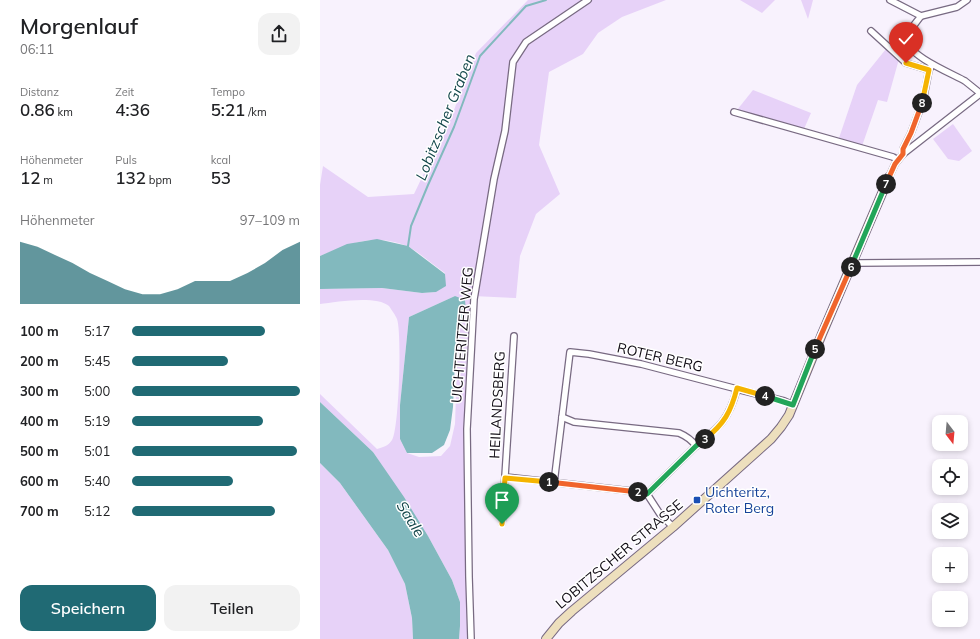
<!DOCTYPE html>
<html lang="de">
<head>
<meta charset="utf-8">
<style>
	body { margin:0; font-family:Mulish,sans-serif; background:#f2f2f2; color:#202124; height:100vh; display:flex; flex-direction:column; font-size:15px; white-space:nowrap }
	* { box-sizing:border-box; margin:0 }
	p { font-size:13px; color:#757577 }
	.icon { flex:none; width:22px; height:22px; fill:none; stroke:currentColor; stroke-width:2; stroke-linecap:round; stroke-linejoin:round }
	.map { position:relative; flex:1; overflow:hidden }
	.panel { display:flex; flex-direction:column; background:#fff; width:320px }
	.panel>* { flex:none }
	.needle { width:26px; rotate:164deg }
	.buttons { position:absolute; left:612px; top:415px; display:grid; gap:8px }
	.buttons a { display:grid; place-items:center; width:36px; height:36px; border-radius:8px; background:#fff; box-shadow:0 2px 6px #0003; font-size:20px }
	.pin { position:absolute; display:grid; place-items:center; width:34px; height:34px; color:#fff; margin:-41px -17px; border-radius:50% 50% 50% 0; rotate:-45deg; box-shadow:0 0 4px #0007 }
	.pin .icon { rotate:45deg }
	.km { position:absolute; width:20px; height:20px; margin:-10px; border-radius:50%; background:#222; color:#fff; font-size:11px; line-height:20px; text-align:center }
	.round { display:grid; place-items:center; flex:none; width:42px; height:42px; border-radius:12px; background:#f2f2f2 }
	.head { display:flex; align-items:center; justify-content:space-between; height:68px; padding:0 20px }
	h1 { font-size:22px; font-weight:600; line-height:30px }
	.figures { display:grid; grid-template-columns:repeat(3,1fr); gap:6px; height:68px; padding:4px 20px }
	.figures div { display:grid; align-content:center }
	.figures b { font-size:17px; font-weight:600 }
	.figures small { font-size:11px; font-weight:400 }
	.figures p { font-size:11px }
	.chart { height:112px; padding:8px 20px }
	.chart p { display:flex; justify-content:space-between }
	.chart svg { width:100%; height:72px; margin-top:4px; fill:#206a74; opacity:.7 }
	.button { display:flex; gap:8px; margin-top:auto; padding:8px 20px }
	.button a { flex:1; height:46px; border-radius:12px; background:#206a74; color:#fff; font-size:16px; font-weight:600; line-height:46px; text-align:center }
	.button a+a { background:#f2f2f2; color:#202124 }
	ul { padding:0 20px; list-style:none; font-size:13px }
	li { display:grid; grid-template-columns:64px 48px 1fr; align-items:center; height:30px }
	li i { height:10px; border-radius:5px; background:#206a74 }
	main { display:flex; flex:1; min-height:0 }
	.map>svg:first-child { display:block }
	.green { fill:#e7d2f8; fill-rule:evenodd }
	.water { fill:#82b9be }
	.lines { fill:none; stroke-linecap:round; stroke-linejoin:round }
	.stream { stroke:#82b9be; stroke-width:2 }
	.street-casing { stroke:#786a82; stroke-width:8 }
	.secondary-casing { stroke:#786a82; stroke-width:10 }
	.street { stroke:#fff; stroke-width:5.5 }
	.secondary { stroke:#eddfbd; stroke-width:8 }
	.split-1-casing { stroke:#fff; stroke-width:8 }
	.split-2-casing { stroke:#fff; stroke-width:8 }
	.split-3-casing { stroke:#fff; stroke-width:8 }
	.split-4-casing { stroke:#fff; stroke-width:8 }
	.split-5-casing { stroke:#fff; stroke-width:8 }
	.split-6-casing { stroke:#fff; stroke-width:8 }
	.split-7-casing { stroke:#fff; stroke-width:8 }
	.split-8-casing { stroke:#fff; stroke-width:8 }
	.split-9-casing { stroke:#fff; stroke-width:8 }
	.split-1 { stroke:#f5b400; stroke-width:5 }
	.split-2 { stroke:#f0652b; stroke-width:5 }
	.split-3 { stroke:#22a559; stroke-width:5 }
	.split-4 { stroke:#f5b400; stroke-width:5 }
	.split-5 { stroke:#22a559; stroke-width:5 }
	.split-6 { stroke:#f0652b; stroke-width:5 }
	.split-7 { stroke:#22a559; stroke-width:5 }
	.split-8 { stroke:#f0652b; stroke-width:5 }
	.split-9 { stroke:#f5b400; stroke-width:5 }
	.transit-dot { fill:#1a4fb4; stroke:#fff; stroke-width:1.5 }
	.labels { text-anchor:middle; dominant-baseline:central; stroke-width:3; stroke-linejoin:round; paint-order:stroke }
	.street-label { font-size:14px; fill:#100b14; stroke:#fff }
	.transit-label { font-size:14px; fill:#164399; stroke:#fff; text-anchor:start }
	.water-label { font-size:15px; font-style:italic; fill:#14474b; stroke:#fff }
</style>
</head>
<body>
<main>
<section class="panel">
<div class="head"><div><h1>Morgenlauf</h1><p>06:11</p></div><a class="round"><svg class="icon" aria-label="share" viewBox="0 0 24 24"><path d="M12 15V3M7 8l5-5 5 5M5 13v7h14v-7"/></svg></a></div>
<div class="figures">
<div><p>Distanz</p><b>0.86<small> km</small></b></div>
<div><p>Zeit</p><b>4:36</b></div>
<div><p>Tempo</p><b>5:21<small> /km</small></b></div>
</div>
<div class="figures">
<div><p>Höhenmeter</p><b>12<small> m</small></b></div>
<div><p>Puls</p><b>132<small> bpm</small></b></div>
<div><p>kcal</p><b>53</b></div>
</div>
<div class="chart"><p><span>Höhenmeter</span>97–109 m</p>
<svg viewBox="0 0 160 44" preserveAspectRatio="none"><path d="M0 44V6L10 9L20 14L30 19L40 25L50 30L60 35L70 38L80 38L90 35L100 30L110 30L120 30L130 25L140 19L150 11L160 6V44z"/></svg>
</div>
<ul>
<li><b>100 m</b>5:17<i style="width:79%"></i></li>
<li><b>200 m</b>5:45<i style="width:57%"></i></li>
<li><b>300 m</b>5:00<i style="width:100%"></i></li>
<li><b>400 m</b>5:19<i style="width:78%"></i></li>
<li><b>500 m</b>5:01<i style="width:98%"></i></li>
<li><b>600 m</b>5:40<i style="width:60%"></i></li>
<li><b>700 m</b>5:12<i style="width:85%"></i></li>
</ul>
<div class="button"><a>Speichern</a><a>Teilen</a></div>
</section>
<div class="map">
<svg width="660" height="639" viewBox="0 0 660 639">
	<rect width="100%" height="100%" fill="#f8f2fd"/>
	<!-- green -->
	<g class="green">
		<path d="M208 0H346L302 17 278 33 263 54 229 72 219 145 240 194 216 214 200 256 196 298 153 296 147 349 144 429 149 639H139L140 626V602L132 580 108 536 53 452 0 402V394L57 449C64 447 68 446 72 440 79 430 82 333 77 319 76 316 71 309 69 306 56 295 16 302 0 304V289L62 288 102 293 116 292 125 273C116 267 96 250 87 246 54 233 30 243 0 256V185L3 166 48 197 94 194 117 146 122 141 156 53ZM135 296 146 312 138 335 135 424 130 446 121 456 99 457 87 453 80 439V405L89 317Z"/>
		<path d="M420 0H455L442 13Z"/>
		<path d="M481 0H493L488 19Z"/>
		<path d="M566 49 579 59 567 102 558 100 542 146 519 138 537 85Z"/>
		<path d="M433 90 491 113 484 129 417 110Z"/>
		<path d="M633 124 652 151 639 161 628 159 613 139Z"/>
		<path d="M0 463 20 483 68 550 85 584 92 618 93 639H0Z"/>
	</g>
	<!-- water -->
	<g class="water">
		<path d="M57 239 88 246 125 274 126 286 116 292 102 293 62 288 0 289V256L27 244Z"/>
		<path d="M135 296 145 300 146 312 136 335 133 407 130 430 124 445 112 453H87L80 439V405L89 317Z"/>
		<path d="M0 402 53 452 84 497 108 536 132 580 140 602V626L139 639H93L92 618 85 584 68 550 20 483 0 463Z"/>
	</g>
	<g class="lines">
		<!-- stream -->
		<path class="stream" d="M88 246 91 226 108 185 134 127 160 56 206 6 226 0"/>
		<defs>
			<g id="street">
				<path d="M570 0 601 16 637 7 647 0"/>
				<path d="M601 16C596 23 587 32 587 40 588 56 633 74 645 81 650 85 655 89 660 93"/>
				<path d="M551 31 586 63 609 70"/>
				<path d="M414 112 573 157 578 160"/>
				<path d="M583 154V149L591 133 603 101 609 70 612 65"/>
				<path d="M569 177 575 164 583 154 660 94"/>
				<path d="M532 262 538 263 660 262"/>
				<path d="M417 389 464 401 473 405"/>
				<path d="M242 417 254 422 359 433C366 436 371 439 376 446L327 494"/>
				<path d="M185 477 320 492 327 494 340 514 353 527"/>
				<path d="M234 483 250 352 269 354 321 364 417 389C409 419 400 427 376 446"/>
				<path d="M182 523 194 336"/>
				<path d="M151 639 149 577 147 429 154 299 174 179 185 131 193 62 206 42 268 0"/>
			</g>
			<path id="secondary" d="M226 639 239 623 252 611 353 527 451 439 461 427 469 415 502 334 569 177"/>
		</defs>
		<!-- street casing -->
		<use href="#street" class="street-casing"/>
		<!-- secondary casing -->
		<use href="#secondary" class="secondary-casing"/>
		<!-- street -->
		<use href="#street" class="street"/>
		<!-- secondary -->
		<use href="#secondary" class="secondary"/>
	</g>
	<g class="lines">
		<defs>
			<path id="split-1" d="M182 524 185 478 229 482"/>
			<path id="split-2" d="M229 482 318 492"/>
			<path id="split-3" d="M318 492 327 494 376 446 385 439"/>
			<path id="split-4" d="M385 439C404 424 411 412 417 388L445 396"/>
			<path id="split-5" d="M445 396 473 405 495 349"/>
			<path id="split-6" d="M495 349 531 267"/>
			<path id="split-7" d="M531 267 566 184"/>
			<path id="split-8" d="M566 184 575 164 583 154V149L591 133 602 103"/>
			<path id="split-9" d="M586 63 609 70 602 103"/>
		</defs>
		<!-- split-1 casing -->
		<use href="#split-1" class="split-1-casing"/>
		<!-- split-2 casing -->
		<use href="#split-2" class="split-2-casing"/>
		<!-- split-3 casing -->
		<use href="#split-3" class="split-3-casing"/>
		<!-- split-4 casing -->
		<use href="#split-4" class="split-4-casing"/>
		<!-- split-5 casing -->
		<use href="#split-5" class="split-5-casing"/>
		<!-- split-6 casing -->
		<use href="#split-6" class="split-6-casing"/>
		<!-- split-7 casing -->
		<use href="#split-7" class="split-7-casing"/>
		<!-- split-8 casing -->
		<use href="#split-8" class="split-8-casing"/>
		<!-- split-9 casing -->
		<use href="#split-9" class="split-9-casing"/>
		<!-- split-1 -->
		<use href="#split-1" class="split-1"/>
		<!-- split-2 -->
		<use href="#split-2" class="split-2"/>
		<!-- split-3 -->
		<use href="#split-3" class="split-3"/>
		<!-- split-4 -->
		<use href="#split-4" class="split-4"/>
		<!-- split-5 -->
		<use href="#split-5" class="split-5"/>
		<!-- split-6 -->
		<use href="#split-6" class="split-6"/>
		<!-- split-7 -->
		<use href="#split-7" class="split-7"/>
		<!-- split-8 -->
		<use href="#split-8" class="split-8"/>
		<!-- split-9 -->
		<use href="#split-9" class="split-9"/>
	</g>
	<!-- markers -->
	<rect class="transit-dot" x="373" y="496" width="8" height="8" rx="2"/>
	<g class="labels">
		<!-- street labels -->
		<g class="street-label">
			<text transform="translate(142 335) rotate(-85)">UICHTERITZER WEG</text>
			<text transform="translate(340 357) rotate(13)">ROTER BERG</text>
			<text transform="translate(177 405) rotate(-87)">HEILANDSBERG</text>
			<text transform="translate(299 554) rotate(-40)">LOBITZSCHER STRASSE</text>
		</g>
		<!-- transit labels -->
		<g class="transit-label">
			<text x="385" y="492">Uichteritz,<tspan x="385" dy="16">Roter Berg</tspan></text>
		</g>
		<!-- water labels -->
		<g class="water-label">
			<text transform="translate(125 117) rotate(-68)">Lobitzscher Graben</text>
			<text transform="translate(91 519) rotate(58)">Saale</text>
		</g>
	</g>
</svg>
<div class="buttons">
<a><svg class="needle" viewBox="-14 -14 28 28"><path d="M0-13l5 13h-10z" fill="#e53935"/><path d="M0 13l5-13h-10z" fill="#757577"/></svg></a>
<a><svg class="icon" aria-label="locate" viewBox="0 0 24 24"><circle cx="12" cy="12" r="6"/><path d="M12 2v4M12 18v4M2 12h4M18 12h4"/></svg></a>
<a><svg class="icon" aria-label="layers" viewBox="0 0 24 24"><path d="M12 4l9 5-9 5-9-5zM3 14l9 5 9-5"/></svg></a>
<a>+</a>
<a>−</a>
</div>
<div class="pin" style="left:182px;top:524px;background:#1e9e55"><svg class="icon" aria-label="arrive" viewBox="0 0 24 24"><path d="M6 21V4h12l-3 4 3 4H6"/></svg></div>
<div class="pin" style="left:586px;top:63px;background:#d93025"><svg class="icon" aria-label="check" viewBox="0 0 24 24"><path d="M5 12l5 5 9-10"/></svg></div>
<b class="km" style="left:229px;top:482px">1</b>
<b class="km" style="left:318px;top:492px">2</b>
<b class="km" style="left:385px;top:439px">3</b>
<b class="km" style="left:445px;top:396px">4</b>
<b class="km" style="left:495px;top:349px">5</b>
<b class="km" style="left:531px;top:267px">6</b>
<b class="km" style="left:566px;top:184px">7</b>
<b class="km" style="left:602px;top:103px">8</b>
</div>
</main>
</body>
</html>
